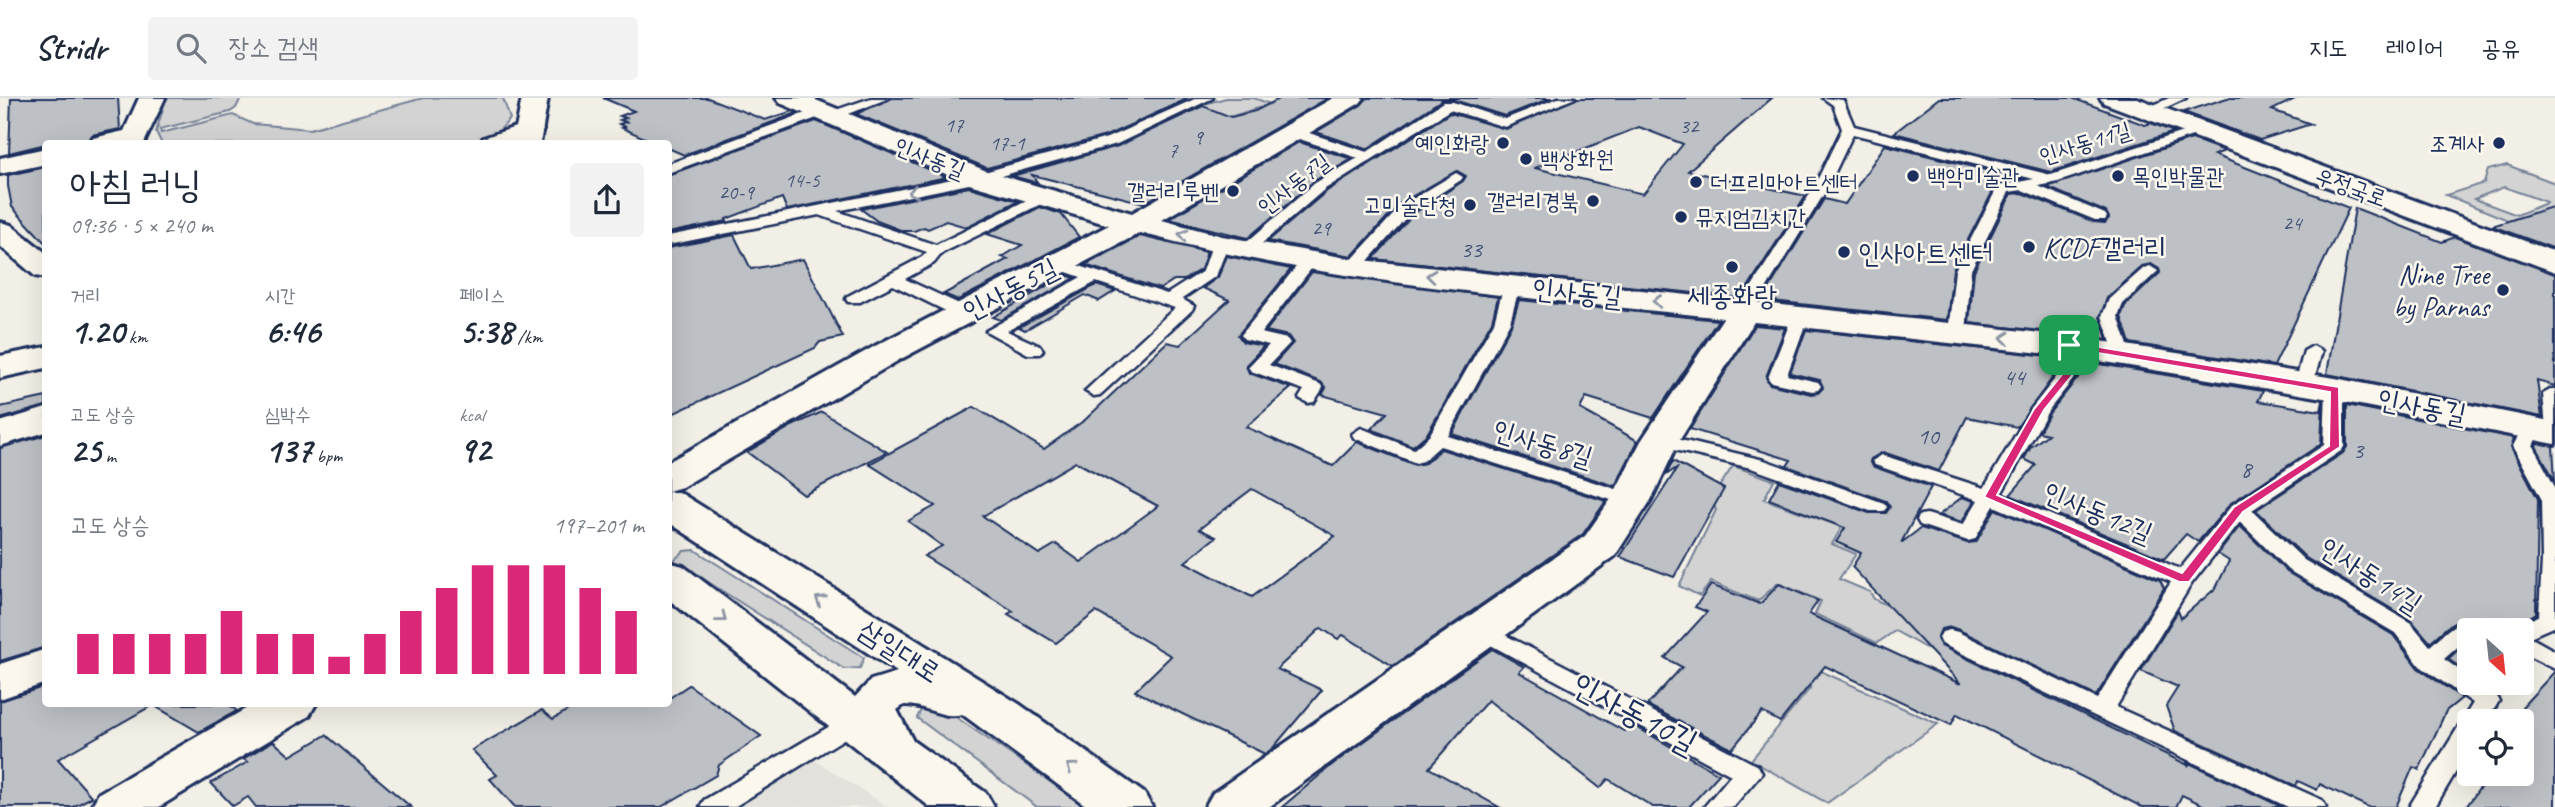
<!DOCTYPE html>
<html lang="ko">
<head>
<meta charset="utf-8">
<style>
	body { margin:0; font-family:Caveat,"Poor Story",sans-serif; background:#f2f2f3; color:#1f2937; height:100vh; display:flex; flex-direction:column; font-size:26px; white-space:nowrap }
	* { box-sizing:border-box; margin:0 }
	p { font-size:23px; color:#747a83 }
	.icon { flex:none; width:38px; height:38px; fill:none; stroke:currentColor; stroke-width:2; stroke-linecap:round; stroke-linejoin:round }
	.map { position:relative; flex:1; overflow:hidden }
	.side { position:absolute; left:42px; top:42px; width:630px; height:567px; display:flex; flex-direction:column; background:#fff; border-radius:7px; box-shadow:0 7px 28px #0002 }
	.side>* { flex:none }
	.needle { width:46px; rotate:153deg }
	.tools { position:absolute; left:2457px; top:520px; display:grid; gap:14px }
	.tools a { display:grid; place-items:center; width:77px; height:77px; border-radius:7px; background:#fff; box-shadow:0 7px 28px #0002; font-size:35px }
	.pin { position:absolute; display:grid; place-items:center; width:60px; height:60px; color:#fff; margin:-30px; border-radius:14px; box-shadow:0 4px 10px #0006 }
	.round { display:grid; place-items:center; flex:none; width:74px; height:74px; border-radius:7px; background:#f2f2f3 }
	.headline { display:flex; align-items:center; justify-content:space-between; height:119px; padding:0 28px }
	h1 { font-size:38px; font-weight:600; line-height:52px }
	.stats { display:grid; grid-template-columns:repeat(3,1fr); gap:10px; height:119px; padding:7px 28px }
	.stats div { display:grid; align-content:center }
	.stats b { font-size:35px; font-weight:600 }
	.stats small { font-size:19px; font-weight:400 }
	.stats p { font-size:19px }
	.chart { height:196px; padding:14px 28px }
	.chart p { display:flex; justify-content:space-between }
	.chart svg { width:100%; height:126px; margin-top:7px; stroke:#db2777; stroke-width:6 }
	header { display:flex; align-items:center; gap:42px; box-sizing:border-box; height:98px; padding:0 35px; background:#fff; border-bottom:2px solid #e0e1e3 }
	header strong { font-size:33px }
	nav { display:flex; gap:38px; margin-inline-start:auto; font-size:24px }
	.search { width:490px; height:63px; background:#f2f2f3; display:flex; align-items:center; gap:18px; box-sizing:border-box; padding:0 24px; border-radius:7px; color:#747a83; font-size:26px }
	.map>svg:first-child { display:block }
	.built { fill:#e2e1dc }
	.green { fill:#d2d3d2; stroke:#768198; stroke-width:2; fill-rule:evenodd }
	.building { fill:#bdc0c4; stroke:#1b2f5e; stroke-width:2; fill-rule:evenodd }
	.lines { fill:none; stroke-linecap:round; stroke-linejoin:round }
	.service-casing { stroke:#1b2f5e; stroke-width:5 }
	.minor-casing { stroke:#1b2f5e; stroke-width:6 }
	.tertiary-casing { stroke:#1b2f5e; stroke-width:6 }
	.secondary-casing { stroke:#1b2f5e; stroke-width:6 }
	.primary-casing { stroke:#1b2f5e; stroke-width:6 }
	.service { fill:#fbf7ec; fill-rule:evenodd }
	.minor { fill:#fbf7ec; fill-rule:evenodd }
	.tertiary { fill:#fbf7ec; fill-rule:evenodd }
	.secondary { fill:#fbf7ec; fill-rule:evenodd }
	.primary { fill:#fbf7ec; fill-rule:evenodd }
	.oneway { stroke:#8b93a5 }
	.route { fill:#db2777; stroke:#fff; stroke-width:2; fill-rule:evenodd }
	.poi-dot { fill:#1b2f5e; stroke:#fbf7ec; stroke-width:2.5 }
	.labels { text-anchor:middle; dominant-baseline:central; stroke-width:5; stroke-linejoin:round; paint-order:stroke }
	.far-number-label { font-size:21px; fill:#445378 }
	.far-poi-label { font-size:23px; fill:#1b2f5e; stroke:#fbf7ec; text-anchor:end }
	.far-street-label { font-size:23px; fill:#1b2f5e; stroke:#fbf7ec }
	.number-label { font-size:24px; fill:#445378 }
	.poi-label { font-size:28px; fill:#1b2f5e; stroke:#fbf7ec; text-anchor:start }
	.street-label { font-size:28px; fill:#1b2f5e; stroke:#fbf7ec }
	.near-street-label { font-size:33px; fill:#1b2f5e; stroke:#fbf7ec }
</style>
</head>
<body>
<header>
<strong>Stridr</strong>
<div class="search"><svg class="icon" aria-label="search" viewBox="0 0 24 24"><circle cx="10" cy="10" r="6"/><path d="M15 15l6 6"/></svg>장소 검색</div>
<nav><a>지도</a><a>레이어</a><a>공유</a></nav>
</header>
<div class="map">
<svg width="2555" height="709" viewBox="0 0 2555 709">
	<rect width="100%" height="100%" fill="#f2efe6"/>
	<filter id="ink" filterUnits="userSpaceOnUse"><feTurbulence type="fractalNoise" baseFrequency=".0143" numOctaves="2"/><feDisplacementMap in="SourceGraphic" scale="14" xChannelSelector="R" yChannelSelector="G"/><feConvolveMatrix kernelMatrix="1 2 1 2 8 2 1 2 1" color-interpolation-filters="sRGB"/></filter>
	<g filter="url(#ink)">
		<!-- built -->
		<path class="built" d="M802 654 888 709H714Z"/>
		<!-- green -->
		<g class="green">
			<path d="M166 0H241L236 10 230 14 160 31 161 35 233 17 253 26 310 31 423 0H503L510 21 499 33 477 46H162L156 34Z"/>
			<path d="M1226 0H1254L1270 6 1134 50 1121 43 1197 8Z"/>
			<path d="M2507 67 2555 85V141L2446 97 2484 85 2488 72ZM2504 89 2546 104V105L2517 117 2474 101Z"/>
			<path d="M1733 368 1774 382 1764 401 1842 429 1832 446 1856 456 1839 481 1870 494 1874 501 1937 531 1934 542 1949 549 1943 560 1895 533 1877 545 1815 516 1821 503 1778 485 1758 503 1711 484 1700 498 1679 488 1716 412 1711 401Z"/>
			<path d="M695 452 861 558 864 560 860 570 844 571 674 462 684 453Z"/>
			<path d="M1774 552 1938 626 1827 705 1751 662 1811 589 1761 563Z"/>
			<path d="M938 607 1088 709H1037L917 620 923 608Z"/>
		</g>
		<!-- building -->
		<g class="building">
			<path d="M11 0H118L120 31 92 37 88 44 46 46 9 55Z"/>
			<path d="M603 0H708L765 22 793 13 797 15 684 57 668 50V46H658L622 30 625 29 619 26 626 24 620 22 626 20 620 18 634 13Z"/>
			<path d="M892 0H1183L1187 1 1106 38 987 70 856 16Z"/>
			<path d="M1281 0H1328L1144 105 1032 77 1038 85 1012 78 1118 48 1203 8 1231 19 1255 13Z"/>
			<path d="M1367 0H1551L1505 18 1454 2 1443 1 1367 51 1316 34 1361 7Z"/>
			<path d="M1577 0H1772L1688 73 1806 98 1741 200 1373 161 1413 116 1463 83 1466 78 1457 73 1399 106 1352 158 1268 143 1327 93 1450 15 1506 31ZM1639 29 1683 46 1643 96 1535 70Z"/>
			<path d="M1939 0H2072L2145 27 2151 25 2174 34 2051 74 1894 35Z"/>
			<path d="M2227 0H2297L2272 12 2311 26 2260 42 2184 14Z"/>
			<path d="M816 23 947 79 787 112 782 100 726 121 727 123 668 135V77Z"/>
			<path d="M2192 41 2225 53 2214 57 2349 110 2274 268 2130 245 2121 218 2125 208 2160 175 2159 171 2151 166 2142 168 2107 200 2100 219 2107 241 1969 225 1974 173 2011 96 2022 95 2094 124 2105 125 2109 120 2106 114 2047 89Z"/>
			<path d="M1299 44 1352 61 1314 83 1248 140 1169 121Z"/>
			<path d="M1885 47 2022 81 1996 87 1953 171 1947 222 1762 202 1824 101 1845 106Z"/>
			<path d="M46 69V146L12 109 8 88V77Z"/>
			<path d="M969 89 1018 103 966 129 946 123 928 131 924 129 914 133H903L877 123 861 111Z"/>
			<path d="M2555 108V151L2492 128Z"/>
			<path d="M1040 109 1061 116 1079 139 958 202 944 196 1008 161 1002 159 1022 147 987 136Z"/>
			<path d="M2355 110 2442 144 2455 139 2555 176V288L2537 283 2542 319 2327 276Z"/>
			<path d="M734 137 751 171 803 161 843 239 820 244 815 250 668 318V150Z"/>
			<path d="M1140 138 1207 154 1201 171 1184 182H1174L1160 191 1085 167Z"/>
			<path d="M1227 158 1291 171 1238 237 1243 244 1264 248 1246 267 1249 275 1291 290 1246 329 1333 368 1357 344 1415 367 1425 365 1441 351 1606 403 1583 436 1393 568 1343 537 1338 541 1321 530 1277 571 1322 592 1273 650 1265 656 1135 593 1171 558 1096 514 1056 545 1008 516 1013 513 924 458 942 448 908 423 935 408 869 366 974 309 1044 351 1086 321 1167 244 1180 247 1229 202 1203 190 1218 179ZM1076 364 1158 408 1081 464 1056 446 1039 456 983 418ZM1252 391 1335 438 1252 499 1185 464 1216 439 1199 431Z"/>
			<path d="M1312 174 1498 199 1492 223 1427 336 1413 348 1371 331 1387 315 1322 297 1326 290 1321 284 1274 266 1293 245 1288 238 1266 233Z"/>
			<path d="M1066 177 1075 180 1001 222 993 219Z"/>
			<path d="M1096 187 1115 193 1099 203 1085 197 1025 232 1019 229Z"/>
			<path d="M1519 202 1718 222 1653 320 1586 299 1580 311 1638 343 1615 388 1452 336 1512 225Z"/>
			<path d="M1755 227 1785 230 1766 279 1769 286 1811 296 1818 295 1823 290 1820 282 1790 275 1806 232 2058 259V272L2017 329 1967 319 1939 373 1883 354 1871 361 1870 365 1874 369 1931 389 1901 445 1921 430 1967 445 1976 444 1995 411 2160 482 2164 490 2096 598 1959 532 1951 529 1941 531 1937 541 1941 548 2188 667 2187 664 2282 709H2207L2182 697 2176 709H2142L1957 616 1951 627 1825 568 1780 624 1762 614 1732 651 1647 607 1682 569 1665 560 1707 514 1695 509 1711 487 1760 506 1779 486 1818 503 1809 516 1961 586 1852 469 1861 455 1836 444 1845 430 1769 401 1779 383 1869 415H1886L1890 409 1886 403 1787 368 1791 362 1690 331Z"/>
			<path d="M2081 263 2263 293 2258 303 2321 313 2323 303 2321 346 2231 405 2198 444 2186 436 2164 461 2010 397 2036 367 2024 361 2031 349 2048 336 2039 334 2050 314 2081 276Z"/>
			<path d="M46 299V308L0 321V309Z"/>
			<path d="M2347 307 2514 340 2511 349 2538 401 2536 515 2510 532H2486L2478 523 2463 520 2447 529 2430 544 2412 523 2306 460 2256 412 2343 355 2347 349Z"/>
			<path d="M822 314 887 354 804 397 747 354 792 328Z"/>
			<path d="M46 337V549L0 563V350Z"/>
			<path d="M2537 345 2553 348 2555 383 2536 348Z"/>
			<path d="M1673 363 1724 391 1674 479 1620 459 1678 369 1666 377Z"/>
			<path d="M1962 399 1974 403 1962 424 1939 417Z"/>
			<path d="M2240 428 2287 474 2393 537 2418 570 2462 600 2446 613 2419 672 2413 669 2396 709H2368L2320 686 2317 692 2298 683 2296 688 2175 633 2166 608 2178 589 2141 573 2178 513 2181 520 2216 490 2229 463 2218 456Z"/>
			<path d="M2469 542V576L2448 561Z"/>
			<path d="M1492 551 1524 569 1519 574 1624 633 1631 626 1719 676 1689 709H1653L1608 681 1600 690 1488 602 1429 670 1499 709H1282L1333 666Z"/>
			<path d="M2555 573V709H2466L2485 683 2522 676V609Z"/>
			<path d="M689 587 761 638 719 667 716 677 661 709H515L490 681 497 677 472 652 542 612 553 621 578 606H668V601Z"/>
			<path d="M46 588V606H228L237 613 199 634 153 607 58 661 92 699 73 709H0V603Z"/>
			<path d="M326 637 411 709H256L248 699 233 708 211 685 248 664 243 661 273 643 290 658Z"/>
		</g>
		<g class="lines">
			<defs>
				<g id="service">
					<path d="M871 0H889L836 21H826L825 17 668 75V66L816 11H826L827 15Z"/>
					<path d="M1197 0H1213L1117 46 979 84 837 113 936 147 1037 97H1047L1049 100 1047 103 942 155 934 165 905 181 970 211 972 215 970 219H958L893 187 860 204H848L846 201 848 198 922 159 927 154 819 117 668 147V138L977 76 1107 40Z"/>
					<path d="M1558 0H1575L1505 29 1450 12 1325 91 1253 153 1248 155 1240 150 1315 85 1358 60 1290 38V32H1300L1367 54 1443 4H1453L1505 21Z"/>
					<path d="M1823 0 1843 2 1854 28 2051 77 2195 30H2205L2207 33 2058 84 2038 88 2105 116 2107 119 2105 122H2095L2022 92 2009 94 1971 172 1966 235 1957 240 1948 235 1955 172 1998 88 2034 81 1853 36 1827 91 1753 212 1751 216H1739L1737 212 1813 91 1842 31 1833 7Z"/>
					<path d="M2169 0H2186L2152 16 2147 17 2141 13Z"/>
					<path d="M1456 75 1463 79 1461 82 1411 114 1359 173H1347L1345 170 1347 167 1401 108Z"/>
					<path d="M1220 142 1228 147 1216 178 1182 201 1194 208 1192 212 1100 297 1094 298 1085 293 1175 210 1096 184 1007 233 1040 248 1043 252 1040 256H1028L986 233 1081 179 1052 169 1050 166 1052 163H1064L1167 196 1203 173 1212 147Z"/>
					<path d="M1310 157 1318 162 1261 235 1287 241 1290 245 1269 267 1320 286 1323 290 1314 304 1308 305 1299 300 1304 292 1251 273 1248 269 1269 247 1244 241 1241 237 1304 159Z"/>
					<path d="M2150 168 2158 173 2123 206 2118 218 2131 256 2128 260H2116L2102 218 2109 201 2144 170Z"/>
					<path d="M1512 182 1520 187 1510 224 1448 338 1638 398 1641 402 1638 406H1624L1440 348 1423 363 1416 365 1354 340 1352 336 1361 330 1414 351 1429 338 1494 224 1504 187Z"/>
					<path d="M1800 214 1808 219 1787 277 1818 284 1821 288 1818 292 1812 293 1771 284 1768 280 1792 219Z"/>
					<path d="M2069 243 2078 248 2079 274 2048 313 2001 396 2180 471 2232 407 2324 347 2326 291 2335 286 2341 287 2344 291V349L2341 353 2252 412 2304 462 2411 525 2430 548C2444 536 2468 507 2483 532H2469V539L2444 561 2469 579V584C2481 584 2493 593 2499 603L2487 623H2469V652L2435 709H2409L2473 605 2420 568 2395 535 2288 472 2240 424 2192 485 2116 609 2322 702 2326 709H2288L1942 546 1939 540 1942 534 1950 532 1958 534 2097 601 2171 484 1994 408 1975 441 1968 443 1920 427 1917 422 1920 417 1927 416 1963 427 1978 402 1875 367 1872 363 1882 357 1984 390 2031 311 2061 273 2060 248Z"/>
					<path d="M2313 248 2322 253 2313 286 2304 291 2298 290 2295 286 2304 253Z"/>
					<path d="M2552 291H2555V336L2546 330 2543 296Z"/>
					<path d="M2532 323 2541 329 2533 348 2555 389V528L2530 539 2555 553V571L2522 555V532H2512L2539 517 2542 463 2541 400 2513 348 2525 325Z"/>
					<path d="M1660 337 1764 362 1884 405 1887 409 1884 413H1870L1751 370 1653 347 1650 343Z"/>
					<path d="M1482 525 1758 668 1762 675 1733 709H1704L1731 677 1474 538 1471 533 1474 528Z"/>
					<path d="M854 614 863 617 866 623 863 629 734 709H700L704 702Z"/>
				</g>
				<g id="minor">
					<path d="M139 0H165L144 45 90 46 93 40 124 33Z"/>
					<path d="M776 0H811L989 74 1132 115 1333 0H1364L1360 5 1162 122 1222 138 1353 161 2069 238 2335 280 2555 324V346L2335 302 2069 258 1754 224 1679 343 1651 402 1615 458 1269 709H1205L1213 695 1585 438 1611 401 1641 343 1723 220C1528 199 1330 186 1140 135L899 262 682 389 668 393V364L875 248 1109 127 969 86 780 5Z"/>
					<path d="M530 24 539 26 543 32C531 50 499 46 480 46L483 40Z"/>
					<path d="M46 50V66L0 76V60Z"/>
					<path d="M0 124 11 127 46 155V180L35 178 0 148Z"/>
					<path d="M46 310V334L0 348V324Z"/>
					<path d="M46 551V585L0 601V566Z"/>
					<path d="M254 606H316L309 618 159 709H91L99 695Z"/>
				</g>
				<path id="tertiary" d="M46 249V270L0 280V258Z"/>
				<path id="secondary" d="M2100 0H2137L2555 154V174L2104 5Z"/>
				<g id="primary">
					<path d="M522 0H548L540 46H513Z"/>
					<path d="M668 393 682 396 1019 606 1144 695 1152 709H1088L962 616C944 622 923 606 904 607L897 612 913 643 986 695 994 709H930L668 501V464L683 468 855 599 871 582 897 574 668 424Z"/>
				</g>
			</defs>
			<!-- service casing -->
			<use href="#service" class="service-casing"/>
			<!-- minor casing -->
			<use href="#minor" class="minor-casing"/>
			<!-- tertiary casing -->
			<use href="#tertiary" class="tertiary-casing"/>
			<!-- secondary casing -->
			<use href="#secondary" class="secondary-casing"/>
			<!-- primary casing -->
			<use href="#primary" class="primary-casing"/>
			<!-- service -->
			<use href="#service" class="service"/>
			<!-- minor -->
			<use href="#minor" class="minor"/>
			<!-- tertiary -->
			<use href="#tertiary" class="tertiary"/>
			<!-- secondary -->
			<use href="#secondary" class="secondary"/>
			<!-- primary -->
			<use href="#primary" class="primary"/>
		</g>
		<!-- one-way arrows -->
		<defs><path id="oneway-chevron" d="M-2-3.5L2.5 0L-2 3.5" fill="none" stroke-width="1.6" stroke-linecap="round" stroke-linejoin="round" transform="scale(1.75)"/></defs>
		<g class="oneway">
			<use href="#oneway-chevron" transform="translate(913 94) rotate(168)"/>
			<use href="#oneway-chevron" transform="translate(1183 137) rotate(-165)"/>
			<use href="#oneway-chevron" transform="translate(1431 178) rotate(-174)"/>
			<use href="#oneway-chevron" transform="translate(1657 203) rotate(-175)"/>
			<use href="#oneway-chevron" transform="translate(2005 240) rotate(-174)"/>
			<use href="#oneway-chevron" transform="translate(820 502) rotate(-147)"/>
			<use href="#oneway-chevron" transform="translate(722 520) rotate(38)"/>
			<use href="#oneway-chevron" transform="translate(1071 669) rotate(-144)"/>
		</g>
	</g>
	<!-- route -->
	<path class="route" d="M2069 244 2339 289 2340 349 2243 414 2189 484H2179L1984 399 2034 311 2065 273 2064 247ZM2074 251 2330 294 2329 348 2234 409 2182 475 1997 397 2044 312 2075 274Z"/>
	<!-- markers -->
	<g class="poi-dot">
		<circle cx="1503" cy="45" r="7"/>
		<circle cx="2499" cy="45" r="7"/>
		<circle cx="1526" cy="61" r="7"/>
		<circle cx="1913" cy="78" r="7"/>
		<circle cx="2118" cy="78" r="7"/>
		<circle cx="1696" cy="84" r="7"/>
		<circle cx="1233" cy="93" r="7"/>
		<circle cx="1593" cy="103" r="7"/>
		<circle cx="1470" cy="107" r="7"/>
		<circle cx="1681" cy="119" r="7"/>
		<circle cx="2029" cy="149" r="7"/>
		<circle cx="1844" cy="154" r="7"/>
		<circle cx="1732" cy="169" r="7"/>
		<circle cx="2503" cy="192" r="7"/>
	</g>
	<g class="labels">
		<!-- far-number labels -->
		<g class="far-number-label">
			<text x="954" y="27">17</text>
			<text x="1689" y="28">32</text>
			<text x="1198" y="39">9</text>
			<text x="1007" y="45">17-1</text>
			<text x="1173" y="52">7</text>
			<text x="802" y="82">14-5</text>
			<text x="736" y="94">20-9</text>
			<text x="2292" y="125">24</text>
			<text x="1321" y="130">29</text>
		</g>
		<!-- far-poi labels -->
		<g class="far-poi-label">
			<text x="1489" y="45">예인화랑</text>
			<text x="2485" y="45">조계사</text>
			<text x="1540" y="61" text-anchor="start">백상화원</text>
			<text x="1927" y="78" text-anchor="start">백악미술관</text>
			<text x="2132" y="78" text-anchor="start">목인박물관</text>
			<text x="1710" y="84" text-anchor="start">더프리마아트센터</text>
			<text x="1219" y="93">갤러리루벤</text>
			<text x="1579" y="103">갤러리경북</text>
			<text x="1456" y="107">고미술단청</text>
			<text x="1695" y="119" text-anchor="start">뮤지엄김치간</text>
		</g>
		<!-- far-street labels -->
		<g class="far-street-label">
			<text transform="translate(2085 45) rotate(-17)">인사동11길</text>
			<text transform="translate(930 60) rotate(22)">인사동길</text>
			<text transform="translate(1294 86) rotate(-37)">인사동7길</text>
			<text transform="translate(2351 89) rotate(20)">우정국로</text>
		</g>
		<!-- number labels -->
		<g class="number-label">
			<text x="1471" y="151">33</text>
			<text x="2014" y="279">44</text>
			<text x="1928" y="338">10</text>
			<text x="2358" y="352">3</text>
			<text x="2246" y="371">8</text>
		</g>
		<!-- poi labels -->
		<g class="poi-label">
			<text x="2043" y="149">KCDF갤러리</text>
			<text x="1858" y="154">인사아트센터</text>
			<text x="2489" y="176" text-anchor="end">Nine Tree<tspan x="2489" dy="32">by Parnas</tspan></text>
			<text x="1732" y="197" text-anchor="middle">세종화랑</text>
		</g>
		<!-- street labels -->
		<g class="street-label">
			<text transform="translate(1010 191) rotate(-27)">인사동5길</text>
			<text transform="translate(1577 194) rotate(6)">인사동길</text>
			<text transform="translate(2422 308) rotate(11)">인사동길</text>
			<text transform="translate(1543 345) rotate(17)">인사동8길</text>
			<text transform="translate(2098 414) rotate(23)">인사동12길</text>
			<text transform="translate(2371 477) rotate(33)">인사동14길</text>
			<text transform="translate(900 553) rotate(33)">삼일대로</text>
		</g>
		<!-- near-street labels -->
		<g class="near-street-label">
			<text transform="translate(1635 615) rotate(28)">인사동10길</text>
		</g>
	</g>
</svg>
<div class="tools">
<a><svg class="needle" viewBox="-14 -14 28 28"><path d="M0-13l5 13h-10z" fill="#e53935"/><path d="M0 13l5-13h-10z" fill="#747a83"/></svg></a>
<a><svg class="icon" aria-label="locate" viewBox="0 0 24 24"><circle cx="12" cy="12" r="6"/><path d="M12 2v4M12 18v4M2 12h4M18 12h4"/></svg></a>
</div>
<div class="pin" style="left:2069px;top:247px;background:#1e9e55"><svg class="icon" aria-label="arrive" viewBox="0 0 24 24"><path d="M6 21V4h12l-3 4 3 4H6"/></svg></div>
<section class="side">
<div class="headline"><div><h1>아침 러닝</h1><p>09:36 · 5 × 240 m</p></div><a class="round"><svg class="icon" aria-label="share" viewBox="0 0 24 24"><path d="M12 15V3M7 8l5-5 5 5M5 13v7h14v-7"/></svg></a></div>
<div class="stats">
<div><p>거리</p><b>1.20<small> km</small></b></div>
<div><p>시간</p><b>6:46</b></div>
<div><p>페이스</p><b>5:38<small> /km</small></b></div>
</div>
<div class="stats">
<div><p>고도 상승</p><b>25<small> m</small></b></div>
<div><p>심박수</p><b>137<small> bpm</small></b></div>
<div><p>kcal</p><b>92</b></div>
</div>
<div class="chart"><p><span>고도 상승</span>197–201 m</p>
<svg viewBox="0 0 160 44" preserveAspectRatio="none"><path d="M5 44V30M15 44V30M25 44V30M35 44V30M45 44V22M55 44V30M65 44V30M75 44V38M85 44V30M95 44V22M105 44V14M115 44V6M125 44V6M135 44V6M145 44V14M155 44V22"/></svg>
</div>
</section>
</div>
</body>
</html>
